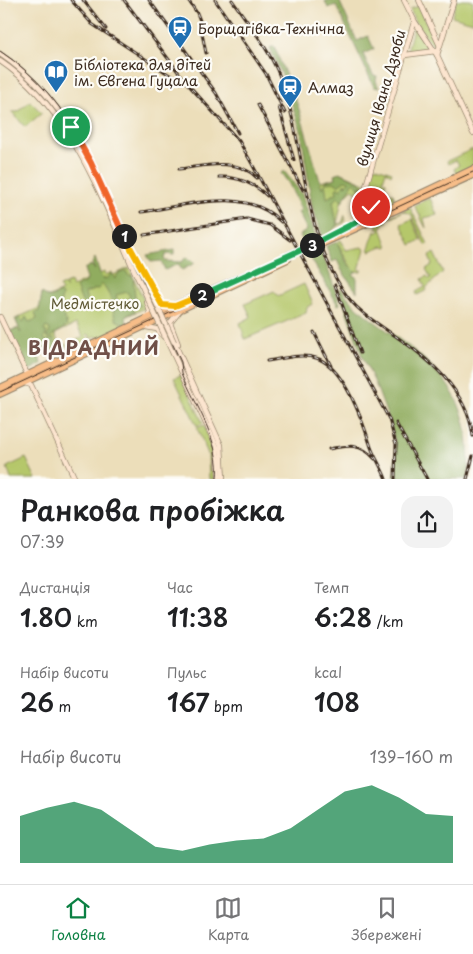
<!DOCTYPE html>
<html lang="uk">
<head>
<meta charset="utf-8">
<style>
	body { margin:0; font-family:"Playpen Sans",sans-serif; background:#f2f2f2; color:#202124; height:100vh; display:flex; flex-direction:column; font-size:19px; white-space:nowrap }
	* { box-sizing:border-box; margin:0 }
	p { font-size:16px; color:#757577 }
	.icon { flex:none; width:28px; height:28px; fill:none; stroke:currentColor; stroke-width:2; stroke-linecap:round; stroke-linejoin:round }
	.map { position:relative; height:479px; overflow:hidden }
	.sheet { display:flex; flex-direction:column; background:#fff; flex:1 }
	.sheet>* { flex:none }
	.pin { position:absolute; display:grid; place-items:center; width:42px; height:42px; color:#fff; margin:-21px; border:2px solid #fff; border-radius:50%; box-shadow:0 1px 5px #0007 }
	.km { position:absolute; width:25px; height:25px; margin:-12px; border-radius:50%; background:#222; color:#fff; font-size:14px; line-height:25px; text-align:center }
	.round { display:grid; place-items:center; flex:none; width:52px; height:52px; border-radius:15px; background:#f2f2f2 }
	.overview { display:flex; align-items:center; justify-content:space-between; height:85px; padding:0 20px }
	h1 { font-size:28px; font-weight:600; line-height:38px }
	.figures { display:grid; grid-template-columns:repeat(3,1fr); gap:8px; height:85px; padding:5px 20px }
	.figures div { display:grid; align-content:center }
	.figures b { font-size:25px; font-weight:600 }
	.figures small { font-size:14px; font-weight:400 }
	.figures p { font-size:14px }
	.chart { height:140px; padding:10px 20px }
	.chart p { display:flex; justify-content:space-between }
	.chart svg { width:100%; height:90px; margin-top:5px; fill:#0b8043; opacity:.7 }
	.tabs { display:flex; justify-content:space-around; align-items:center; height:70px; border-top:1px solid #e0e0e0; background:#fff; font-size:14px; color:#757577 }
	.tabs a { display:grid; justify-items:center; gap:2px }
	.tabs .active { color:#0b8043 }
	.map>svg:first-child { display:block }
	.green { fill:#b5c76a; stroke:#787844 }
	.forest { fill:#90ac5e; stroke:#666b3e }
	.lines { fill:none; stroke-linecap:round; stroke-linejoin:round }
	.secondary-casing { stroke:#94846c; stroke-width:6 }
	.primary-casing { stroke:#94846c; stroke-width:8 }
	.secondary { stroke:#fce5cf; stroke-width:4.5 }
	.primary { stroke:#f7bd88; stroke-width:5.5 }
	.tram { stroke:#3b2a1e; stroke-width:1 }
	.rail-casing { stroke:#3b2a1e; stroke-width:3 }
	.rail { stroke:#fdfcf7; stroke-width:1; stroke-dasharray:4; stroke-linecap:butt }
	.secondary-bridge-casing { stroke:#94846c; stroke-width:6; stroke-linecap:butt }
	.primary-bridge-casing { stroke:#94846c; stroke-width:8; stroke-linecap:butt }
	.secondary-bridge { stroke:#fce5cf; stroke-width:4.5 }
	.primary-bridge { stroke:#f7bd88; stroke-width:5.5 }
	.split-1-casing { stroke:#fff; stroke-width:10 }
	.split-2-casing { stroke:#fff; stroke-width:10 }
	.split-3-casing { stroke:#fff; stroke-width:10 }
	.split-4-casing { stroke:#fff; stroke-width:10 }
	.split-1 { stroke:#f0652b; stroke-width:6 }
	.split-2 { stroke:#f5b400; stroke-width:6 }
	.split-3 { stroke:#22a559; stroke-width:6 }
	.split-4 { stroke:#22a559; stroke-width:6 }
	.labels { text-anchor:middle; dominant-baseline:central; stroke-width:4.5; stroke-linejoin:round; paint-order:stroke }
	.poi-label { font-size:14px; fill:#3b2a1e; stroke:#fdfcf7; text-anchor:start }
	.street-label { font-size:14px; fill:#3b2a1e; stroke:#fdfcf7 }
	.park-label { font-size:14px; fill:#605935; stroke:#fdfcf7 }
	.district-label { font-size:19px; font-weight:bold; letter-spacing:1px; fill:#705048; stroke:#fdfcf7 }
</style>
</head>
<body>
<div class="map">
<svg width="473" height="479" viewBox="0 0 473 479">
	<rect width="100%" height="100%" fill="#fdfcf7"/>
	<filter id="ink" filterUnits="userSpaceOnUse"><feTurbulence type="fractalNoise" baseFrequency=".02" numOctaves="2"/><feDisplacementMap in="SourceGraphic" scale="10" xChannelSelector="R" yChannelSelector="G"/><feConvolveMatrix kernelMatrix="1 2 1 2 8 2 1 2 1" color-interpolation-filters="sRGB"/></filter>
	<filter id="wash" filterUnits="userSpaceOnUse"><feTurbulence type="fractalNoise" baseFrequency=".0096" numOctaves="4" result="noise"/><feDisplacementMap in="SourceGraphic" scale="20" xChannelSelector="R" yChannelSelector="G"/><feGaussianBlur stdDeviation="1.12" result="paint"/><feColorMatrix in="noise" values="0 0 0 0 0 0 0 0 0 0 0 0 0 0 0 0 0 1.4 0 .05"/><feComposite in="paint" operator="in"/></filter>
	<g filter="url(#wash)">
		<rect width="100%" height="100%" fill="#ecdeba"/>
		<!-- green -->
		<g class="green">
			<path d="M456 0H473V22L452 16Z"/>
			<path d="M418 6 437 44 436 49 415 22 410 9Z"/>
			<path d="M414 25 431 50 407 52Z"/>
			<path d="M30 101 42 113 25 127 12 112H17Z"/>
			<path d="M473 149V166L456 174 454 169 459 165 456 160 448 164 447 161Z"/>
			<path d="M374 166 392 172 391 175 386 171 383 181 386 182 385 186 381 185 378 195 393 193 395 202 376 210 366 195Z"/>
			<path d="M340 172 365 183 362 191 360 189 356 192 353 189 342 199 337 224 342 223 345 215V222L328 232 320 182 336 178 335 174Z"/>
			<path d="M430 198 437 215 424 218 426 228 420 217 421 215 420 216 415 207 416 204Z"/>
			<path d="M410 207 428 244 425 245 411 214 404 211 386 219 387 222H383V226L381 228 388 247 383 246 370 251 369 248 375 231 376 233 380 231 379 228 376 230 378 222Z"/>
			<path d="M412 219 421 240 411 245 401 224Z"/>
			<path d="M341 240 346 250 362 247 365 249 359 270H362L361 272 353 271 337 242Z"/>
			<path d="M434 253 443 272 426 288 427 290 417 295 416 292 425 287 422 279 427 276 429 279 431 278 426 269 432 265 429 256Z"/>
			<path d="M129 268 147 307 125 317V320L129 324 101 339 95 336 91 339 89 334 86 335 90 340 85 341 83 347 58 358 55 350 67 344 68 346 65 348 67 352 77 347 75 341 83 337 76 324 55 334 60 347 33 359 29 349 21 353 10 331 19 328 15 319 41 307 43 300 62 291 59 287 64 285 67 289 65 284 70 282 72 287 104 272 105 275 112 272 113 275Z"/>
			<path d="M304 284 313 304 307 307 306 313 245 339 240 323 251 317 245 304 274 291 278 296Z"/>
			<path d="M181 375 203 423 197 426 174 378Z"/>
			<path d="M204 425 215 457 216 479H209L208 454 197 428Z"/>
			<path d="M26 458 36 479H11L7 467Z"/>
		</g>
		<!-- forest -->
		<g class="forest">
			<path d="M327 0H339L357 41 368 36 374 49 363 54 373 75 377 76 376 81 379 88 374 87 336 5 328 8 325 1Z"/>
			<path d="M274 46 298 106 322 188 325 182 327 198 337 193 336 189 338 187 341 189 345 183 346 186 349 181 345 180 338 185 334 182 327 183 326 181 336 178 335 174 340 172 362 183 361 189 354 182 342 202 339 197 333 201 337 225 332 232 323 237 312 206 301 131 282 75 270 48Z"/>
			<path d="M284 171 302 194 316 237 315 241 304 244 300 235 307 230 298 212 301 210 289 184 281 173Z"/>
			<path d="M337 242 347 263 356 272 353 275 357 278V292L342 271 337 260 332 262 326 246Z"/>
			<path d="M321 249 340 304 338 305 310 257 309 254Z"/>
			<path d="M174 250V255L166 254 164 258 165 261 182 262 186 257 195 263 182 270 178 264 165 270 161 261 151 262 147 255Z"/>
			<path d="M95 258 102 279 108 278 111 273 115 279 118 274 126 271 128 275 133 276 135 297 141 306 137 307 133 304 132 307 135 311 126 316 127 326 116 320 113 311 115 308 129 305 127 299 130 296 127 292 116 295 118 303 115 305 102 283 100 288 85 293 88 305 85 306 82 302 76 287 86 282 87 279 84 269 91 265 95 270 92 263Z"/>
			<path d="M341 288C355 309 375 322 395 336 451 376 473 408 468 479H394L396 446 390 423 375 383 362 356 339 290Z"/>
			<path d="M42 293 50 298 60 293 62 295 60 306 67 326 49 338 46 336 49 334 50 329 46 327 44 331 47 332 44 338 46 341 53 338 57 346 48 352 44 351 39 356 41 364 28 371 8 331 17 329 21 333 16 320 19 318 23 322 26 317 29 322 37 319 35 313 39 311Z"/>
		</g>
	</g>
	<g filter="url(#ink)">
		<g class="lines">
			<defs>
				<g id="secondary">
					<path d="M404 0 415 22 437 55 473 133"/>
					<path d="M419 0 440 46"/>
					<path d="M0 54C62 96 86 153 116 217 126 239 138 261 147 283"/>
					<path d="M405 55 436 51"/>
					<path d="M437 55 454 0"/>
					<path d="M0 61C61 102 91 172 120 237 127 254 133 270 142 286"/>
					<path d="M382 211C372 211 365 202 364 193L414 22"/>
					<path d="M148 279 161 304 172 307"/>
					<path d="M0 317 26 372 30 374"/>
					<path d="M147 318 150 312 147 302"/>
					<path d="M146 327 157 329 164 337"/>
					<path d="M174 342 221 445 223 479"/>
					<path d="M178 344 170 323 179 312"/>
					<path d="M169 345 217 447 219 479"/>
					<path d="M25 383 31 385 75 479"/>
				</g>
				<g id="primary">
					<path d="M327 238 473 169"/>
					<path d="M328 241 473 175"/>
					<path d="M0 388 167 309 246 275"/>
					<path d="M0 394 288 259"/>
				</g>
			</defs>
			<!-- secondary casing -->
			<use href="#secondary" class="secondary-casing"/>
			<!-- primary casing -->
			<use href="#primary" class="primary-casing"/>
			<!-- secondary -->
			<use href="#secondary" class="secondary"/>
			<!-- primary -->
			<use href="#primary" class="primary"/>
			<!-- tram -->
			<g class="tram">
				<path d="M0 51C76 101 99 179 137 257V267L181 362 182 373C196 407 221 441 217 479"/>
				<path d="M0 392 473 172"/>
			</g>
			<defs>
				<g id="rail">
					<path d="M71 0 92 24 182 83"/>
					<path d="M83 0 106 29"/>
					<path d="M124 0 185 81 239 141 251 162 389 419 396 444 395 479"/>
					<path d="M149 0 216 93 238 133"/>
					<path d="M188 0 197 13 204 31"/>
					<path d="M215 0 266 74 285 113"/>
					<path d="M232 0C249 24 269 49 280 77 306 145 302 229 343 290 355 310 375 322 394 335 429 359 467 390 473 436"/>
					<path d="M200 24 206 53"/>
					<path d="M258 105 303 190"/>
					<path d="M279 107 294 160"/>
					<path d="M179 169C204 166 238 157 257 178"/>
					<path d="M219 177C237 176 255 184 267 196"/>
					<path d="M141 212C185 206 246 185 281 222"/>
					<path d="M144 235 247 219 270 225 290 240"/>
					<path d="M335 285 360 353"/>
					<path d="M314 332 331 366"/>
					<path d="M267 361C282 359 301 353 316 358 344 366 363 422 371 447 375 458 382 468 386 479"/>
					<path d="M396 423 427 479"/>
					<path d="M329 449C348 445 361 443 375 459"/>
					<path d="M467 479 473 456"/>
				</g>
			</defs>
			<!-- rail casing -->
			<use href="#rail" class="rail-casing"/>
			<!-- rail -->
			<use href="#rail" class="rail"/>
			<defs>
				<g id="secondary-bridge">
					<path d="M147 283 174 342"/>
					<path d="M142 286 169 345"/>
				</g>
				<g id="primary-bridge">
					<path d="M318 246 328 241"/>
					<path d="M287 256 327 238"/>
				</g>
			</defs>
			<!-- secondary-bridge casing -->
			<use href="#secondary-bridge" class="secondary-bridge-casing"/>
			<!-- primary-bridge casing -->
			<use href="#primary-bridge" class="primary-bridge-casing"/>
			<!-- secondary-bridge -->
			<use href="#secondary-bridge" class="secondary-bridge"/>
			<!-- primary-bridge -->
			<use href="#primary-bridge" class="primary-bridge"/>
		</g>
	</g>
	<g class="lines" filter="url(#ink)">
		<defs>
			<path id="split-1" d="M71 127 91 163 124 236"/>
			<path id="split-2" d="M124 236 162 305 175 306 202 295"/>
			<path id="split-3" d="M202 295 312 245"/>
			<path id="split-4" d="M312 245 366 217 371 211V207"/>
		</defs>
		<!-- split-1 casing -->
		<use href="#split-1" class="split-1-casing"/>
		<!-- split-2 casing -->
		<use href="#split-2" class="split-2-casing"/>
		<!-- split-3 casing -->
		<use href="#split-3" class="split-3-casing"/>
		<!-- split-4 casing -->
		<use href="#split-4" class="split-4-casing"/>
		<!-- split-1 -->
		<use href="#split-1" class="split-1"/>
		<!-- split-2 -->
		<use href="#split-2" class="split-2"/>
		<!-- split-3 -->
		<use href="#split-3" class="split-3"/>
		<!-- split-4 -->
		<use href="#split-4" class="split-4"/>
	</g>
	<!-- icons -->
	<defs>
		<symbol id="station-pin" viewBox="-11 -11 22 30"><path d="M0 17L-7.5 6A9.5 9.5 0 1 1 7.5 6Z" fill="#1f6fb2" stroke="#fdfcf7"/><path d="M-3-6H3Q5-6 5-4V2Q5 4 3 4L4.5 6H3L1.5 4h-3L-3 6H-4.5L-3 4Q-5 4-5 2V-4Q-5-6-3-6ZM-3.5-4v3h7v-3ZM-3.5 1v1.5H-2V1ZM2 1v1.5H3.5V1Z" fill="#fff"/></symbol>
		<symbol id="library-pin" viewBox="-11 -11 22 30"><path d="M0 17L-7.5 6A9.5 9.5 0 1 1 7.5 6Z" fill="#1f6fb2" stroke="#fdfcf7"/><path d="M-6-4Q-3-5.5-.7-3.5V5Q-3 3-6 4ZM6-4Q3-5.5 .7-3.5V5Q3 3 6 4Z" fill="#fff"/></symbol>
	</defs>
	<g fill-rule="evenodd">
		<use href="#station-pin" x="166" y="14" width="28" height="38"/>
		<use href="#library-pin" x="42" y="58" width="28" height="38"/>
		<use href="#station-pin" x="276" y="73" width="28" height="38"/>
	</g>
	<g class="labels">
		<!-- poi labels -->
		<g class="poi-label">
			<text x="198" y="28">Борщагівка-Технічна</text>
			<text x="74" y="64">Бібліотека для дітей<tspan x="74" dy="16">ім. Євгена Гуцала</tspan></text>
			<text x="308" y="87">Алмаз</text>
		</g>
		<!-- street labels -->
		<g class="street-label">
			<text transform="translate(381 98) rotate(-74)">вулиця Івана Дзюби</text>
		</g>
		<!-- park labels -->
		<g class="park-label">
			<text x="95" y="303">Медмістечко</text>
		</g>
		<!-- district labels -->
		<g class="district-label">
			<text x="94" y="347">ВІДРАДНИЙ</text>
		</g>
	</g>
</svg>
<div class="pin" style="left:71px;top:127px;background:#1e9e55"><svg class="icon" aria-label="arrive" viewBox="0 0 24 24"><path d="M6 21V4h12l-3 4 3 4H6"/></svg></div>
<div class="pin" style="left:371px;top:207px;background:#d93025"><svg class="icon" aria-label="check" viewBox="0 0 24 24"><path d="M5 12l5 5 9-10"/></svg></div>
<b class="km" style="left:124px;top:236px">1</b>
<b class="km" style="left:202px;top:295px">2</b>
<b class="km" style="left:312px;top:245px">3</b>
</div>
<section class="sheet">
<div class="overview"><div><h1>Ранкова пробіжка</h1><p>07:39</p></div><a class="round"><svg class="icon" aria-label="share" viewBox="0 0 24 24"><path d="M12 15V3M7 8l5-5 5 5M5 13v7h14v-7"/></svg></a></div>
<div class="figures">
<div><p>Дистанція</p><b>1.80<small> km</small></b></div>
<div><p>Час</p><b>11:38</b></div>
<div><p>Темп</p><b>6:28<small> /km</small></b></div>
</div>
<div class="figures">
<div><p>Набір висоти</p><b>26<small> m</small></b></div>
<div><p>Пульс</p><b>167<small> bpm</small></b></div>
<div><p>kcal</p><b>108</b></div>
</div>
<div class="chart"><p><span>Набір висоти</span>139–160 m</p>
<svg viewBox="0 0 160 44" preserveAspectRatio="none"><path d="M0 44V21L10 17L20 14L30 18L40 27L50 36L60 38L70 35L80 33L90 32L100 27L110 18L120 9L130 6L140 12L150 20L160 21V44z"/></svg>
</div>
</section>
<nav class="tabs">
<a class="active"><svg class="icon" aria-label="home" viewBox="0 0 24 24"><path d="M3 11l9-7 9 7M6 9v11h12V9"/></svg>Головна</a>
<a><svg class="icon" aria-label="map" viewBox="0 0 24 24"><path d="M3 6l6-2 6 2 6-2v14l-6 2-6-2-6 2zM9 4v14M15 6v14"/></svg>Карта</a>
<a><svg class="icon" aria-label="saved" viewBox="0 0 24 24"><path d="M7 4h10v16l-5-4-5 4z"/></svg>Збережені</a>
</nav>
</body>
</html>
